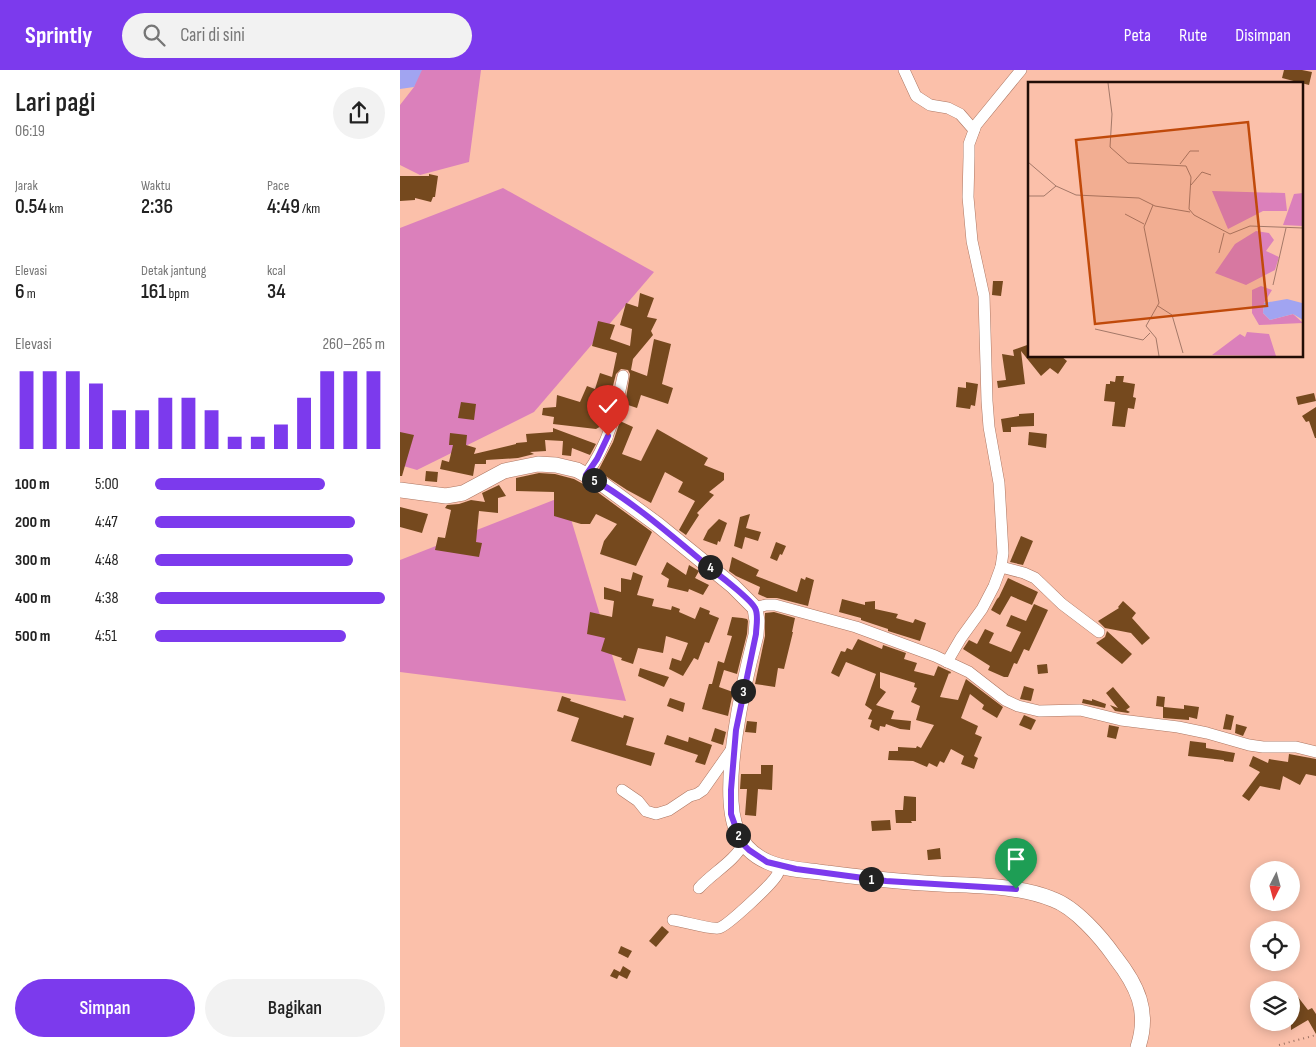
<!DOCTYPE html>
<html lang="id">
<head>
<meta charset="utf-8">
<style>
	body { margin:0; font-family:"Sofia Sans Condensed",sans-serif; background:#f2f2f2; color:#222; height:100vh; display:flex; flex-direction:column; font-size:19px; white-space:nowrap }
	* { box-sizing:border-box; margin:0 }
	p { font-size:16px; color:#767676 }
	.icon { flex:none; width:28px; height:28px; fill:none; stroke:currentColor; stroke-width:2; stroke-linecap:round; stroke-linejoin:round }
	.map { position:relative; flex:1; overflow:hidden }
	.side { display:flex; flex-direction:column; background:#fff; width:400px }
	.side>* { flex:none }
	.needle { width:32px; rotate:186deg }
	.tools { position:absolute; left:850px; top:791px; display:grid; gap:10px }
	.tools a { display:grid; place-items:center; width:50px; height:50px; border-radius:50%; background:#fff; box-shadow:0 2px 12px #0003; font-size:25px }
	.pin { position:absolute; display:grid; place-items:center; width:42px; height:42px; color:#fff; margin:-51px -21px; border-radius:50% 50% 50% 0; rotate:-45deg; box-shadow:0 0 5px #0007 }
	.pin .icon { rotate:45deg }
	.km { position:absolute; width:25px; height:25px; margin:-12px; border-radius:50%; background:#222; color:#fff; font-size:14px; line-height:25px; text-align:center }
	.round { display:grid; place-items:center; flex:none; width:52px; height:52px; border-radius:26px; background:#f2f2f2 }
	.head { display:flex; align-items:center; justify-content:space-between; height:85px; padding:0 15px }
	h1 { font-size:28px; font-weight:600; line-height:38px }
	.stats { display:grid; grid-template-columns:repeat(3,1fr); gap:8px; height:85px; padding:5px 15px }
	.stats div { display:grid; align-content:center }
	.stats b { font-size:21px; font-weight:600 }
	.stats small { font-size:14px; font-weight:400 }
	.stats p { font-size:14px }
	.chart { height:140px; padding:10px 15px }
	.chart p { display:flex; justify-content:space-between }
	.chart svg { width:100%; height:90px; margin-top:5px; stroke:#7c3aed; stroke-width:6 }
	.primary-button { display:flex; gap:10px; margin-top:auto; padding:10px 15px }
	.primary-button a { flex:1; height:58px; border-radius:30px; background:#7c3aed; color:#fff; font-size:20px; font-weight:600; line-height:58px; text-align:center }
	.primary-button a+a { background:#f2f2f2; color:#222 }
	ul { padding:0 15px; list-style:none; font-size:16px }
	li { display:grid; grid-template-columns:80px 60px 1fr; align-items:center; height:38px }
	li i { height:12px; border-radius:6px; background:#7c3aed }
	header { display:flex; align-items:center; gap:30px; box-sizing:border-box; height:70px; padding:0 25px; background:#7c3aed; color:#fff }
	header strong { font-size:24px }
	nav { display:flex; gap:28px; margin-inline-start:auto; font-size:18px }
	.search { width:350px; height:45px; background:#f2f2f2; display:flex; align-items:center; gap:12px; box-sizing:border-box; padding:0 18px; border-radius:28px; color:#767676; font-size:19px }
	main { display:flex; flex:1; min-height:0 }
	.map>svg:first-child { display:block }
	.green { fill:#db80bb }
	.water { fill:#a1a4f1 }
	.building { fill:#75491e }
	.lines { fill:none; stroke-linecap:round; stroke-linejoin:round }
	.street-casing { stroke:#ac7662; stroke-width:12 }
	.secondary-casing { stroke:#ac7662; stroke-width:16 }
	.path { stroke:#9a7061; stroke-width:2; stroke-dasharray:1 4; stroke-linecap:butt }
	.street { stroke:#fff; stroke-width:11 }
	.secondary { stroke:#fff; stroke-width:15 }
	.route-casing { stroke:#fff; stroke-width:10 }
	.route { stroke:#7c3aed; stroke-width:6 }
	.inset-road { fill:none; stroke:#a47868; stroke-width:1 }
	.view { fill:#c04a0b; fill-opacity:0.15; stroke:#c04a0b; stroke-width:2.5 }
	.inset-edge { fill:none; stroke:#210d06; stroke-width:2.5 }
</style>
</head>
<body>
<header>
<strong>Sprintly</strong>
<div class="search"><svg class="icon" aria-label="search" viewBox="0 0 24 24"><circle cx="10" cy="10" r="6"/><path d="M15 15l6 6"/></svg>Cari di sini</div>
<nav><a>Peta</a><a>Rute</a><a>Disimpan</a></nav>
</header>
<main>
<section class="side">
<div class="head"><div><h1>Lari pagi</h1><p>06:19</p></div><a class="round"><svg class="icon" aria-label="share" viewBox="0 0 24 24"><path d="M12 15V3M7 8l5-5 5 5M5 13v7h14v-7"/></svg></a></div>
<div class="stats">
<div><p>Jarak</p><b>0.54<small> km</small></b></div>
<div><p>Waktu</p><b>2:36</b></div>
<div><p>Pace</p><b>4:49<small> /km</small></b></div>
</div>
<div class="stats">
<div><p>Elevasi</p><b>6<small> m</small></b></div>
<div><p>Detak jantung</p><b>161<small> bpm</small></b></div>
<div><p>kcal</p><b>34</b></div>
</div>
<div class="chart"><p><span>Elevasi</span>260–265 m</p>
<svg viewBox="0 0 160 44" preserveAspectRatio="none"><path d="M5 44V6M15 44V6M25 44V6M35 44V12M45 44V25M55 44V25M65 44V19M75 44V19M85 44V25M95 44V38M105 44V38M115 44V32M125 44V19M135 44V6M145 44V6M155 44V6"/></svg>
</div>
<ul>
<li><b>100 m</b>5:00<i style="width:74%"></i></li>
<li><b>200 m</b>4:47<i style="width:87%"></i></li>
<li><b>300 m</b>4:48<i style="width:86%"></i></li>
<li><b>400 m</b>4:38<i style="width:100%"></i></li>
<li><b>500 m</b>4:51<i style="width:83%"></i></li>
</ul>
<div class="primary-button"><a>Simpan</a><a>Bagikan</a></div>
</section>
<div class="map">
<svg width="916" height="977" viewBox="0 0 916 977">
	<rect width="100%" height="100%" fill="#fbc0aa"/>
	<!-- green -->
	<g class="green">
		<path d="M18 0H81L69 92 20 105 0 95V35L14 17Z"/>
		<path d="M103 118 254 202 134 342 17 400 0 395V158Z"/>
		<path d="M164 426 226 631 0 602V490Z"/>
	</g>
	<!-- water -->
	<path class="water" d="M0 0H22L14 17 0 19Z"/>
	<!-- building -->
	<g class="building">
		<path d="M884 0H902L912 2 909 15 882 8Z"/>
		<path d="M29 104 38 106 35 127H33L31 132 15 128V130L0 131V106H29Z"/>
		<path d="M593 211H603L601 226 592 225Z"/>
		<path d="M240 223 254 228 247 247 257 249 251 261 253 265 233 289 231 300 247 306 254 269 271 274 262 314 273 318 268 334 241 325 237 338 225 334 230 304 228 300 221 299 216 304 203 355 196 359 153 354 154 347 142 345 143 338 156 337 157 325 180 332 187 316 195 319 200 303 212 307 217 283 192 276 198 251 215 255 210 269 230 276 232 259 220 255 226 233 238 237Z"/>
		<path d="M630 274V286H661L667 291 658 304 650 298 641 306 621 281 625 314 598 318 597 311 606 310 602 284 614 286 613 280Z"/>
		<path d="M716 306H724L723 312 735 314 733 327 736 328 734 339 728 338 725 357 712 356 715 332 704 331 706 314H710V311L715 312Z"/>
		<path d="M566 312 578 314 575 336 571 335 570 339 556 337 558 317 566 318Z"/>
		<path d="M914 323 916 331 898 335 896 327Z"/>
		<path d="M61 332 76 334 74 350 58 348Z"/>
		<path d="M916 337V368H915L909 351 906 352 902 346Z"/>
		<path d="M634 343V356L611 357V362H603L601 349 619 346V344Z"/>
		<path d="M220 351 233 357 222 384 241 391 257 359 308 388 304 395 324 403V410L309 422 314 425 297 443 299 445 286 465 279 460 295 431 278 422 283 412 265 402 251 433 227 420 198 401 213 372Z"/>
		<path d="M153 358 196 374 190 385 172 378 171 386 162 385 163 371 145 370 146 381 130 382 134 384 118 388 86 390V394H75L73 406 40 399 42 390 49 392 53 375H49L50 363 67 365 66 375 76 378 74 384 116 374V373L127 372 126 364 153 362Z"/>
		<path d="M0 362 14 365 2 406H0Z"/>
		<path d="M629 362 647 364 646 378 628 375Z"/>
		<path d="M26 401 38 402 37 412 25 411Z"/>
		<path d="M139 403 155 404 174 409 196 421 252 462 236 496 200 484 204 471 217 454 196 444 190 454H181L154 446V422L116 421V408Z"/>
		<path d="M99 415 106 426 98 428V443L79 441 76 472 82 473 79 487 35 480 38 467 45 468 51 440 45 438 47 435 59 434 71 430 85 432 82 423Z"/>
		<path d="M0 437 28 444 22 463 0 457Z"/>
		<path d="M350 444 346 458 361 462 358 471 345 467 342 479 334 476 340 447Z"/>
		<path d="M319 449 327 453 320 472 318 471 317 475 303 470 308 460Z"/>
		<path d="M621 466 633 471 623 495 610 492Z"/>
		<path d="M376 472 386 476 382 485 380 484 377 491 370 488Z"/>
		<path d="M332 487 359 500 356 506 397 522 401 508 405 510 406 507 414 510 408 536 377 528H367L358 524 360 517 336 506 329 501Z"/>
		<path d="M267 492 286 505 289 495 299 501 295 508 309 515 303 525 289 519 288 522 267 517 269 509 261 504Z"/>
		<path d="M233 502 243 506 237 525 254 529 252 536 271 540 272 536 280 539 279 542 295 549 300 537 310 541 309 544 319 548 309 573 305 572 298 590 294 588 283 606 269 599 272 588 281 591 288 573 266 566 263 583 238 578 233 594 221 590 222 588 201 581 205 568 187 564 190 542 212 547 214 531 204 529V517L221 522V508L231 510Z"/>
		<path d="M608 508 638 522 632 535 611 526 600 545 591 540 597 529 599 527Z"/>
		<path d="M442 529 465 535V532L475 531V539L498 544 496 548 513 553 515 549 526 553 520 571 488 561V559L461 550V548L439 542Z"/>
		<path d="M723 531 736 543 732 548 750 568 742 575 731 563 705 558 698 551 719 538 718 537Z"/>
		<path d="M634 534 648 540 629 581 624 579 617 594 614 593 608 607H604L588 600 590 596 563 579 569 570 577 574 585 559 594 563 589 573 611 582 621 562 606 556 611 545 626 551Z"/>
		<path d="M374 542 395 548 392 562H393L384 599 378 598 375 617 355 614 365 566V543Z"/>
		<path d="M332 547 342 548 347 549 348 551 347 564 337 604 324 600 319 617 333 622 328 646 302 639 309 614H312L318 591 324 593 332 566 327 565Z"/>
		<path d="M707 561 732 584 722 594 696 573 705 567Z"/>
		<path d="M458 569 482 579 483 575 506 583 504 589 517 593 514 601 534 606 538 596 551 602 550 604 549 603 540 627 558 630 566 609 603 637 597 648 582 639 584 635 570 624 561 648 578 656 575 664 582 667 574 686 578 688 574 699 561 694 564 686 551 679 544 693 540 691 537 697 529 693 527 697 513 691 488 690 489 681H498V677L516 678 517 676 521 678 534 655 516 650 520 636 511 632 517 618 514 617 515 613 480 602V618L486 622 476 635 494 641 491 649 511 651 510 660 500 659 486 654 485 657 480 656 479 661 470 657 472 650 468 649 472 640 465 635 476 604 446 592 439 607 431 603 441 581 445 582 447 578 452 580Z"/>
		<path d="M647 594 648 603 638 604 637 595Z"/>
		<path d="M240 598 269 607 264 617 238 606Z"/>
		<path d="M624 616 634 619 631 631 620 629Z"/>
		<path d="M713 617 730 637 726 640 730 642 728 643 715 641 710 635 718 638 706 623Z"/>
		<path d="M162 626 171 629 170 631 223 648 224 645 234 648 226 675 255 683 251 696 171 671 179 648 157 641Z"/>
		<path d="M757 626 765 627 764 637 784 639V635L799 637 797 649 789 647V650L763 648V637L756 636Z"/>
		<path d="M270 628 285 633 283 642 267 636Z"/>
		<path d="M683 629 692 631V629L706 634 705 638 682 633Z"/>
		<path d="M826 644 834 646 831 660 823 659Z"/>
		<path d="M624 645 636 650 631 660 619 655Z"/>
		<path d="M347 651 357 652 356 663 345 662Z"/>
		<path d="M836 654 847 657 843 666 835 663Z"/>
		<path d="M709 655 719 657 716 669 707 667Z"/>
		<path d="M315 658 326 662 323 675 311 671Z"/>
		<path d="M267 665 288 672 289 667 312 675 305 695 295 692 298 685 264 674Z"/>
		<path d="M790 671 806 673V678L835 683 833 692 824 691V690L788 686Z"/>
		<path d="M889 684 916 689V706L906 704 900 715 883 706 880 720 860 716 849 731 842 726 860 702 849 696 853 686 868 693 869 689 888 692Z"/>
		<path d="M361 695H373L372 720 358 719 356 746 345 745 347 719H340L341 704H361Z"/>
		<path d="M504 726 516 727V751H511L512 753H496L495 740H503Z"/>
		<path d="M490 750 491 760 472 761 471 751Z"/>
		<path d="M540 778 541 789 528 790 527 780Z"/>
		<path d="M262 856 269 862 256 877 249 871Z"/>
		<path d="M221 876 232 881 228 888 218 883Z"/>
		<path d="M223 896 231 901 227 909 219 905 217 909 210 906 214 899 220 902Z"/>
		<path d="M898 927 908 940 912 938 916 944V964L908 950 891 960V932Z"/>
	</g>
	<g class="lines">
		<defs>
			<g id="street">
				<path d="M504 0 516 26 530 35 548 38 560 44 574 60"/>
				<path d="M186 405C210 371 215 345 223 306"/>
				<path d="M601 497 624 503 635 508 662 534 699 562"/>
				<path d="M355 538 366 535H375L456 557 535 586 569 602 605 630 618 636 639 641 680 640 721 650 778 657 807 663 849 675 863 677H896L916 682"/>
				<path d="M547 592 561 568 582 539 594 516 601 497 603 483 599 413 589 357 587 331 584 226 572 171 568 127 569 87V74L576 55 621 0"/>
				<path d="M222 720 238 731 246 741 256 744 269 740 290 726 297 724 303 720 334 676"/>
				<path d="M299 818C311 804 335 791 343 774"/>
				<path d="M273 850C283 851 311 860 319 858 327 856 375 812 378 803 379 803 380 797 380 796"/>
			</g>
			<path id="secondary" d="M0 420 46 426 63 423 104 401 138 394 156 395 177 400 201 413 258 455 333 516 355 538 357 551 356 565C344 611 319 719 337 761 343 776 354 786 368 792 386 800 408 800 427 803 465 808 502 812 540 814 578 816 616 815 652 829 675 837 701 867 715 887 737 915 750 941 738 977"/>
		</defs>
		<!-- street casing -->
		<use href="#street" class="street-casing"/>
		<!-- secondary casing -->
		<use href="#secondary" class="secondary-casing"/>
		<!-- path -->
		<path class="path" d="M879 975 916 965"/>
		<!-- street -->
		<use href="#street" class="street"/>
		<!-- secondary -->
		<use href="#secondary" class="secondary"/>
	</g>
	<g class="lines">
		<defs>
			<path id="route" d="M208 366 197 389 186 405C233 431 274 468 315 502 323 508 351 530 355 538 359 545 356 557 356 564L336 660 331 720V744L337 761 343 774 349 780 367 792 396 799 486 811 616 819"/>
		</defs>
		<!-- route casing -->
		<use href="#route" class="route-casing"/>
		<!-- route -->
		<use href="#route" class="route"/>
	</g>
	<!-- overview -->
	<g transform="translate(628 12)">
		<rect width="275" height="275" fill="#fbc0aa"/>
		<path d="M184 109 257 111 259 129H235L200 147ZM275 111V144L255 143 266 112ZM228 149 241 151 246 158 238 169 251 175 247 188 218 203 187 191 207 162ZM233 204 244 208 236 221 235 231 242 238 265 232 275 241 231 243 224 231V208ZM219 250 241 252 248 274 184 273 212 252 217 255Z" fill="#db80bb"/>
		<path d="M259 217 274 221 275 238 265 232 242 238 235 231 236 221Z" fill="#a1a4f1"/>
		<path class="inset-road" d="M80 1 84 32 82 65 100 81 158 84 163 95 161 127 166 133 202 152 222 144 275 146M0 80 28 104 48 113 111 116 127 124 162 130M152 82 162 69H171M163 103 174 90 183 93M0 114H16L28 104M125 123 116 145 131 221 118 244 128 256 131 274M97 132 116 142M191 171 196 151M245 203 258 146M130 224 144 233 155 271M67 247 115 258 122 251"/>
		<path class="view" d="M220 40 239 224 67 242 48 58Z"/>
		<rect width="275" height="275" class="inset-edge"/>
	</g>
</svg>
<div class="tools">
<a><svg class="needle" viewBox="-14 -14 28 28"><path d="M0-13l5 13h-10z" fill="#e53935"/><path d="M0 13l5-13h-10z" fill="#767676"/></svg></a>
<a><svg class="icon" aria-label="locate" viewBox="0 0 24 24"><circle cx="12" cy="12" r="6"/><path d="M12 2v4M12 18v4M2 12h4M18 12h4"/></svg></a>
<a><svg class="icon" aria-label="layers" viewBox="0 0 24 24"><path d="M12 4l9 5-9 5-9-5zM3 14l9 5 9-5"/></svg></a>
</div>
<div class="pin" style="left:616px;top:819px;background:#1e9e55"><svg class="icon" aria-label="arrive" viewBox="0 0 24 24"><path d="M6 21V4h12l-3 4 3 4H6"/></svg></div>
<div class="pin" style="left:208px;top:366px;background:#d93025"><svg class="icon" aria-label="check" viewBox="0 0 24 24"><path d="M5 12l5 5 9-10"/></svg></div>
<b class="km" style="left:471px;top:809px">1</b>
<b class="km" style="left:338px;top:765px">2</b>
<b class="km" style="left:343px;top:621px">3</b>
<b class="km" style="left:310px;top:497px">4</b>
<b class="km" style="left:194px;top:410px">5</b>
</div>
</main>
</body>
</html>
